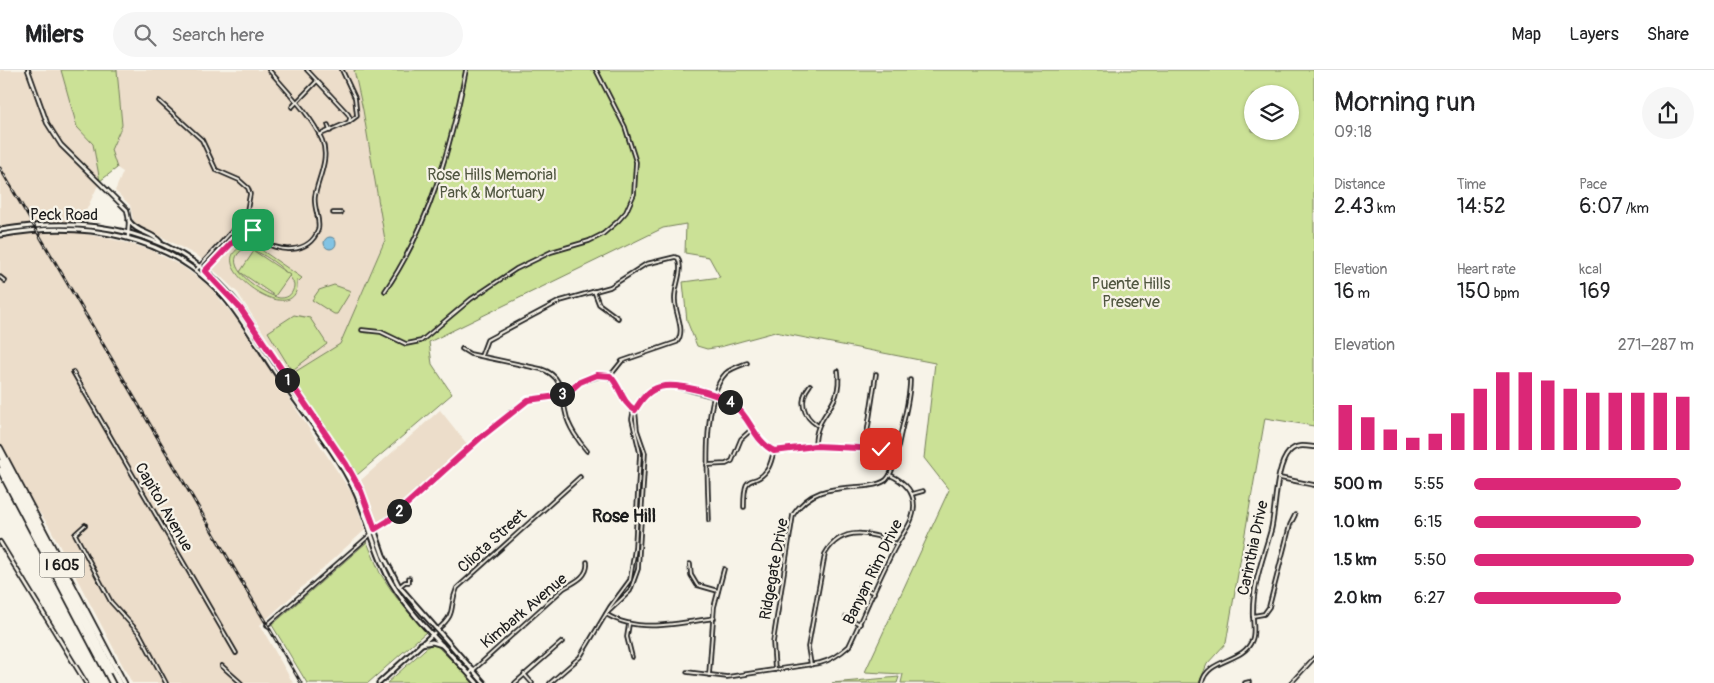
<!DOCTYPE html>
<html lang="en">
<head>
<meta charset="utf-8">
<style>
	body { margin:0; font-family:Pangolin,sans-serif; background:#f6f6f6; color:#202124; height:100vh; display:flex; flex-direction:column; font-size:19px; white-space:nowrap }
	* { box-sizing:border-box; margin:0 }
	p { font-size:16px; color:#757577 }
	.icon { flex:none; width:28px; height:28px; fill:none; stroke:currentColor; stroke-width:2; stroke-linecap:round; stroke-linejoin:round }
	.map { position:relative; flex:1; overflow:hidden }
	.sheet { display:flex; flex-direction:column; background:#fff; width:400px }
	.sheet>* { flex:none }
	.controls { position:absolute; left:1244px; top:15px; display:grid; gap:10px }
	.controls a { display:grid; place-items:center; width:55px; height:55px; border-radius:50%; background:#fff; box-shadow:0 1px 4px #0004; font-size:25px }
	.pin { position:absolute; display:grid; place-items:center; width:42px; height:42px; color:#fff; margin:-21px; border-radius:10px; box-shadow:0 2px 8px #0006 }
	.km { position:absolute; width:25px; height:25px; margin:-12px; border-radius:50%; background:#222; color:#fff; font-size:14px; line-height:25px; text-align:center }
	.round { display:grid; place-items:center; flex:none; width:52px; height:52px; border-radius:26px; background:#f6f6f6 }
	.headline { display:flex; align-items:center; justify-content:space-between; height:85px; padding:0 20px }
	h1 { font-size:28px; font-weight:600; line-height:38px }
	.metrics { display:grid; grid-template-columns:repeat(3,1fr); gap:8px; height:85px; padding:5px 20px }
	.metrics div { display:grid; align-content:center }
	.metrics b { font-size:21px; font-weight:600 }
	.metrics small { font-size:14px; font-weight:400 }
	.metrics p { font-size:14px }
	.chart { height:140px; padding:10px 20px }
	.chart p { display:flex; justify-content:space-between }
	.chart svg { width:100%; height:90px; margin-top:5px; stroke:#db2777; stroke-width:6 }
	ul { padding:0 20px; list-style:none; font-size:16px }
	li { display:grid; grid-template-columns:80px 60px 1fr; align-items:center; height:38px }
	li i { height:12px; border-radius:6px; background:#db2777 }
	header { display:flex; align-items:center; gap:30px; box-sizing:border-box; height:70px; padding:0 25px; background:#fff; border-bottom:1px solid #e0e0e0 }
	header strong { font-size:24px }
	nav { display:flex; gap:28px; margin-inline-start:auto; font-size:18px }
	.search { width:350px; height:45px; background:#f6f6f6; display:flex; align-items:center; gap:12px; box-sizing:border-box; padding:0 18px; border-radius:28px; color:#757577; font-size:19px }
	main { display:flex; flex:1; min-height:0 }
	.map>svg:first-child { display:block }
	.built { fill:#ecddca }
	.green { fill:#cbe196; stroke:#747e59; fill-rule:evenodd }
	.water { fill:#82c3e3; stroke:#598093 }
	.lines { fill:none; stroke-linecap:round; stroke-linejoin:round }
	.minor-casing { stroke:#1c1c1c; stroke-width:5.5 }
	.tertiary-casing { stroke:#1c1c1c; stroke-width:6 }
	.secondary-casing { stroke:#1c1c1c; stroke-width:7 }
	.motorway-casing { stroke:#1c1c1c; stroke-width:8 }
	.minor { stroke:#f7f3e8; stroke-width:2 }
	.tertiary { stroke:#f7f3e8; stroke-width:2.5 }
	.secondary { stroke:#f7f3e8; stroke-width:3 }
	.motorway { stroke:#f7f3e8; stroke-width:4.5 }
	.rail-casing { stroke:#1c1c1c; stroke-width:3 }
	.rail { stroke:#f7f3e8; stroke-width:1; stroke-dasharray:4; stroke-linecap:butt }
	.route-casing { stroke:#fff; stroke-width:10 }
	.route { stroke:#db2777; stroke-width:6 }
	.labels { text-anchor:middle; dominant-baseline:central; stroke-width:4.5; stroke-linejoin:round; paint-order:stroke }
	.shield { fill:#f7f3e8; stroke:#5e5c59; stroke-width:1 }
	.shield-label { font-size:15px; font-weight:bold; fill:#1c1c1c }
	.park-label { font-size:16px; fill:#515741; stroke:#f7f3e8 }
	.street-label { font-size:16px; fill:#1c1c1c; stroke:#f7f3e8 }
	.neighbourhood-label { font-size:18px; font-weight:bold; fill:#1c1c1c; stroke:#f7f3e8 }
</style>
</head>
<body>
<header>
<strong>Milers</strong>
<div class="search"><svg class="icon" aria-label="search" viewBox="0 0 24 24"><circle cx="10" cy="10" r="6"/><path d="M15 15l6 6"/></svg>Search here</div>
<nav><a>Map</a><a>Layers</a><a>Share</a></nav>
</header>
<main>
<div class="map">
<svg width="1314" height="613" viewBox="0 0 1314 613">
	<rect width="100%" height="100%" fill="#f7f3e8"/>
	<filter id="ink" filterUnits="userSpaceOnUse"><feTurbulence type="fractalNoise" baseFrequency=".02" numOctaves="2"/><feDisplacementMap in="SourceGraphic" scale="10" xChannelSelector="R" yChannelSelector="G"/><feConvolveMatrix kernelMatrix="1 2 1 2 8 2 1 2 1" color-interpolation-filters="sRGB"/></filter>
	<g filter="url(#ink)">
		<!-- built -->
		<g class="built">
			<path d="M0 0H61L77 57 93 74 100 111 76 162 120 171 151 180 183 197 209 216 237 250 353 425 365 460 260 555 293 613H132L49 456 20 415 0 378Z"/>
			<path d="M117 0H354L363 40 385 169 340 275 290 305 238 223 215 201 199 187 164 168 138 160 134 154 130 135 115 121 123 102 117 98 111 80 122 55Z"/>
			<path d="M440 340 467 374 387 448 377 452 360 411Z"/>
		</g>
		<!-- green -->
		<g class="green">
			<path d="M61 0H117L122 55 111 80 117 98 100 111 93 74 77 57Z"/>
			<path d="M354 0H1314V356L1265 348 1226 573 1207 594 1199 613H901L903 604 865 602 949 420 924 388 935 293 775 262 720 277 707 279 697 276 687 251 683 212 720 207 709 187 685 183 686 154 663 158 429 272 432 294 452 324 357 405 290 305 340 274 385 170 363 40ZM1252 24H1290V61H1252Z"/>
			<path d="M247 170 302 208 299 211 297 210C302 266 192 190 247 175L245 173ZM244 179C257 177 294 203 294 216 293 223 289 228 281 228 272 229 214 196 244 179Z"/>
			<path d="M254 181 290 205 275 226 240 202Z"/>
			<path d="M334 215 351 221 337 244H334L312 230 319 220Z"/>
			<path d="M294 245 310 248 327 274 294 299 290 298 268 262Z"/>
			<path d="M367 472 380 503 396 527 426 562 368 613H307L272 555Z"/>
			<path d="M433 572 474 613H387Z"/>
			<path d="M899 607 897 613H832Z"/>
		</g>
		<!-- water -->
		<circle class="water" cx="330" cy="173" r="6"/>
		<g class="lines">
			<defs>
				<g id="minor">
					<path d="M307 0 348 44 350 48 349 52"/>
					<path d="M159 31 202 70 216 100 239 110 248 118 250 124 246 146C251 154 253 162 260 168 276 184 310 184 318 160 321 149 313 138 315 126 318 108 330 89 322 70 311 45 286 20 269 0"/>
					<path d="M292 37 317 11"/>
					<path d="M328 55 330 61"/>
					<path d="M319 65 349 52 357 46 355 28 342 0"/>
					<path d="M333 143H341"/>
					<path d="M243 160 249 152"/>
					<path d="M196 200 246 146"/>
					<path d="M201 205 243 161 252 157"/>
					<path d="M0 207 5 211"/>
					<path d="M385 221C429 157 451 76 466 0"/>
					<path d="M594 221 599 234 618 248"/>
					<path d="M362 260 381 262 406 274 421 271 471 229 516 199 551 182 589 171 603 164 618 151 626 142 634 124 636 92 625 57 596 0"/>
					<path d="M462 279 470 284 541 299C564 306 561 325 566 344 568 356 579 372 587 381"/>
					<path d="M481 286 487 270 560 231 610 217 646 194 675 187 678 188C684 201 674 216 675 230 675 244 686 260 677 272L622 291 610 306"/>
					<path d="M73 302 236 583"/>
					<path d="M810 315C798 330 803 346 817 355"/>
					<path d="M815 376C815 341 843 339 838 301"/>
					<path d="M865 377 876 304"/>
					<path d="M707 395 726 394 732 391 741 369 752 359"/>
					<path d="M1280 408 1314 415"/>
					<path d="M912 424 923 421"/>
					<path d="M744 437C744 397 753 420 767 400 771 395 772 387 774 381"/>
					<path d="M709 450C708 416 701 328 726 303 732 298 739 296 747 293"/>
					<path d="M85 455 75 464 111 532 140 564 166 613"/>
					<path d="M690 494 691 505 697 515 718 521"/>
					<path d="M400 516 405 512H409V508"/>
					<path d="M860 516 874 523"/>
					<path d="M608 542 630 521 638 499 645 383 637 360 635 340"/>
					<path d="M606 544C637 564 680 553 714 548"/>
					<path d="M846 547 860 554"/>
					<path d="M629 554 627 567 632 587"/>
					<path d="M267 555 512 341 528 330 557 326 572 319 580 312 603 305C623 310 618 330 635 340"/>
					<path d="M438 559C458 542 448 538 457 518L580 407"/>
					<path d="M811 595 808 577 825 484C841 455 872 462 897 474"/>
					<path d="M222 596 241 613"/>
					<path d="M775 600 773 572 793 445C812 416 837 419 868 416 874 415 881 414 886 410 895 401 897 379 900 367 904 348 910 329 910 310"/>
					<path d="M687 602 727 607 820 593C832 590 840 584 849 576 865 542 879 507 897 474 904 462 914 451 914 436 914 420 903 411 890 405"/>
					<path d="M469 604 564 518C575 512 589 506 587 492"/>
					<path d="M524 604 532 613"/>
					<path d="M709 605 714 537 724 499"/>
					<path d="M515 613 562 572"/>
					<path d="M550 613 580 587 610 537 630 510 635 478 640 383 632 349 633 343 645 325 660 316 671 315 727 330 740 340 759 370 774 381 807 377H865L896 382"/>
					<path d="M1202 613C1207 588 1244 593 1252 570 1255 563 1253 554 1253 546L1264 544 1269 537 1290 455 1295 445"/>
					<path d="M1245 613 1249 612"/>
					<path d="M1291 613 1314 588"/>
				</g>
				<g id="tertiary">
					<path d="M28 0 47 53 61 75 127 140 129 151 128 167"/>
					<path d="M0 472 86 613"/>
					<path d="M1253 546C1252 515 1263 489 1271 460 1276 440 1275 397 1289 382 1296 374 1305 376 1314 377"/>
				</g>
				<g id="secondary">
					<path d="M129 151C137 163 152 162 160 172"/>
					<path d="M0 160C91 145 181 159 240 237 258 261 272 288 289 313 308 341 327 367 346 394L361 421 383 485 399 516 484 613"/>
					<path d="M0 165C80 150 169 163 225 228 245 252 260 280 278 306 302 340 330 374 350 411 368 444 373 481 391 512 413 549 449 581 477 613"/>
					<path d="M346 400 352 409 355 410"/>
					<path d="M421 574 432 572 442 575"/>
					<path d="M379 613 434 563"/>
				</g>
				<g id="motorway">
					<path d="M0 378 124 613"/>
					<path d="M0 384 119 613"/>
					<path d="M0 392 110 601"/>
					<path d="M0 400 112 613"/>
				</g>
			</defs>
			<!-- minor casing -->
			<use href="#minor" class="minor-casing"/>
			<!-- tertiary casing -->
			<use href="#tertiary" class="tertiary-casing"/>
			<!-- secondary casing -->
			<use href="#secondary" class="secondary-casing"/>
			<!-- motorway casing -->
			<use href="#motorway" class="motorway-casing"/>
			<!-- minor -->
			<use href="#minor" class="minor"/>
			<!-- tertiary -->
			<use href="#tertiary" class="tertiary"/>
			<!-- secondary -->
			<use href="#secondary" class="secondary"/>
			<!-- motorway -->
			<use href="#motorway" class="motorway"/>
			<defs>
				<path id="rail" d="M0 98 301 613"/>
			</defs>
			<!-- rail casing -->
			<use href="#rail" class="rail-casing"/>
			<!-- rail -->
			<use href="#rail" class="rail"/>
		</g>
	</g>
	<g class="lines" filter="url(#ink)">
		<defs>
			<path id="route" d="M253 160 252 157 243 161 205 201 240 238 346 394 361 421 375 459 388 451 480 368 528 330 557 326 572 319 580 312 597 305 610 306C621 317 621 332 635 340 641 330 648 320 660 317 676 312 721 324 734 335 751 348 754 371 774 381L815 376 881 379"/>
		</defs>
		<!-- route casing -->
		<use href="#route" class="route-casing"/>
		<!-- route -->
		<use href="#route" class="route"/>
	</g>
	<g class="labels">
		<!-- shield labels -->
		<rect class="shield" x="39.5" y="482.5" width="45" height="25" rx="4"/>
		<g class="shield-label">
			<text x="62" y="495">I 605</text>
		</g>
		<!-- park labels -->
		<g class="park-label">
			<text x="492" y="105">Rose Hills Memorial<tspan x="492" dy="18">Park &amp; Mortuary</tspan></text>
			<text x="1131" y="214">Puente Hills<tspan x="1131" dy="18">Preserve</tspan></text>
		</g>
		<!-- street labels -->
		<g class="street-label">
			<text x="64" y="145">Peck Road</text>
			<text transform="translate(164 437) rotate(60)">Capitol Avenue</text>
			<text transform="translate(492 471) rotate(-42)">Cliota Street</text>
			<text transform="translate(1253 478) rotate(-78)">Carinthia Drive</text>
			<text transform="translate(774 499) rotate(-80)">Ridgegate Drive</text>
			<text transform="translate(873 502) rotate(-64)">Banyan Rim Drive</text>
			<text transform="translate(524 541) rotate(-40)">Kimbark Avenue</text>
		</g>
		<!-- neighbourhood labels -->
		<g class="neighbourhood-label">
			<text x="624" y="446">Rose Hill</text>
		</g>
	</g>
</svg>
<div class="controls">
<a><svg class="icon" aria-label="layers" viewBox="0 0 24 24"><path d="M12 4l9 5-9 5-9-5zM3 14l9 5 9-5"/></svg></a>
</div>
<div class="pin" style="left:253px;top:160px;background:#1e9e55"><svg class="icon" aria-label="arrive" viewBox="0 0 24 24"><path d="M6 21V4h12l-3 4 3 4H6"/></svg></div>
<div class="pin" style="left:881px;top:379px;background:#d93025"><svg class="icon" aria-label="check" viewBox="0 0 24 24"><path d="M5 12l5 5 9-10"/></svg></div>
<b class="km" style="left:287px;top:310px">1</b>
<b class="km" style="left:399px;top:441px">2</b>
<b class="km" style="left:562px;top:324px">3</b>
<b class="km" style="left:730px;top:332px">4</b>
</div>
<section class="sheet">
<div class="headline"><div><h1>Morning run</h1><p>09:18</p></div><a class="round"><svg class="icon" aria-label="share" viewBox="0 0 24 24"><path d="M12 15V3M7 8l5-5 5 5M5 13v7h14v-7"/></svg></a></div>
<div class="metrics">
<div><p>Distance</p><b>2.43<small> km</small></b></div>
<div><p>Time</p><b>14:52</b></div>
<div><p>Pace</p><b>6:07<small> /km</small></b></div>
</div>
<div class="metrics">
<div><p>Elevation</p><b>16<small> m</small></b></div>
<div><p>Heart rate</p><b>150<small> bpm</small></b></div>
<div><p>kcal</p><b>169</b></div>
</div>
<div class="chart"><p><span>Elevation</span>271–287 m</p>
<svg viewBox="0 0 160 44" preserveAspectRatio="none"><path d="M5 44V22M15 44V28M25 44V34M35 44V38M45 44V36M55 44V26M65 44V14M75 44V6M85 44V6M95 44V10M105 44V14M115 44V16M125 44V16M135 44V16M145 44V16M155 44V18"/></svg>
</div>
<ul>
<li><b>500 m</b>5:55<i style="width:94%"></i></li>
<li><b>1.0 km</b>6:15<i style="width:76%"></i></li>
<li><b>1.5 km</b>5:50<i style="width:100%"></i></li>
<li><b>2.0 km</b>6:27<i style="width:67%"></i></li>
</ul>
</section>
</main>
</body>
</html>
